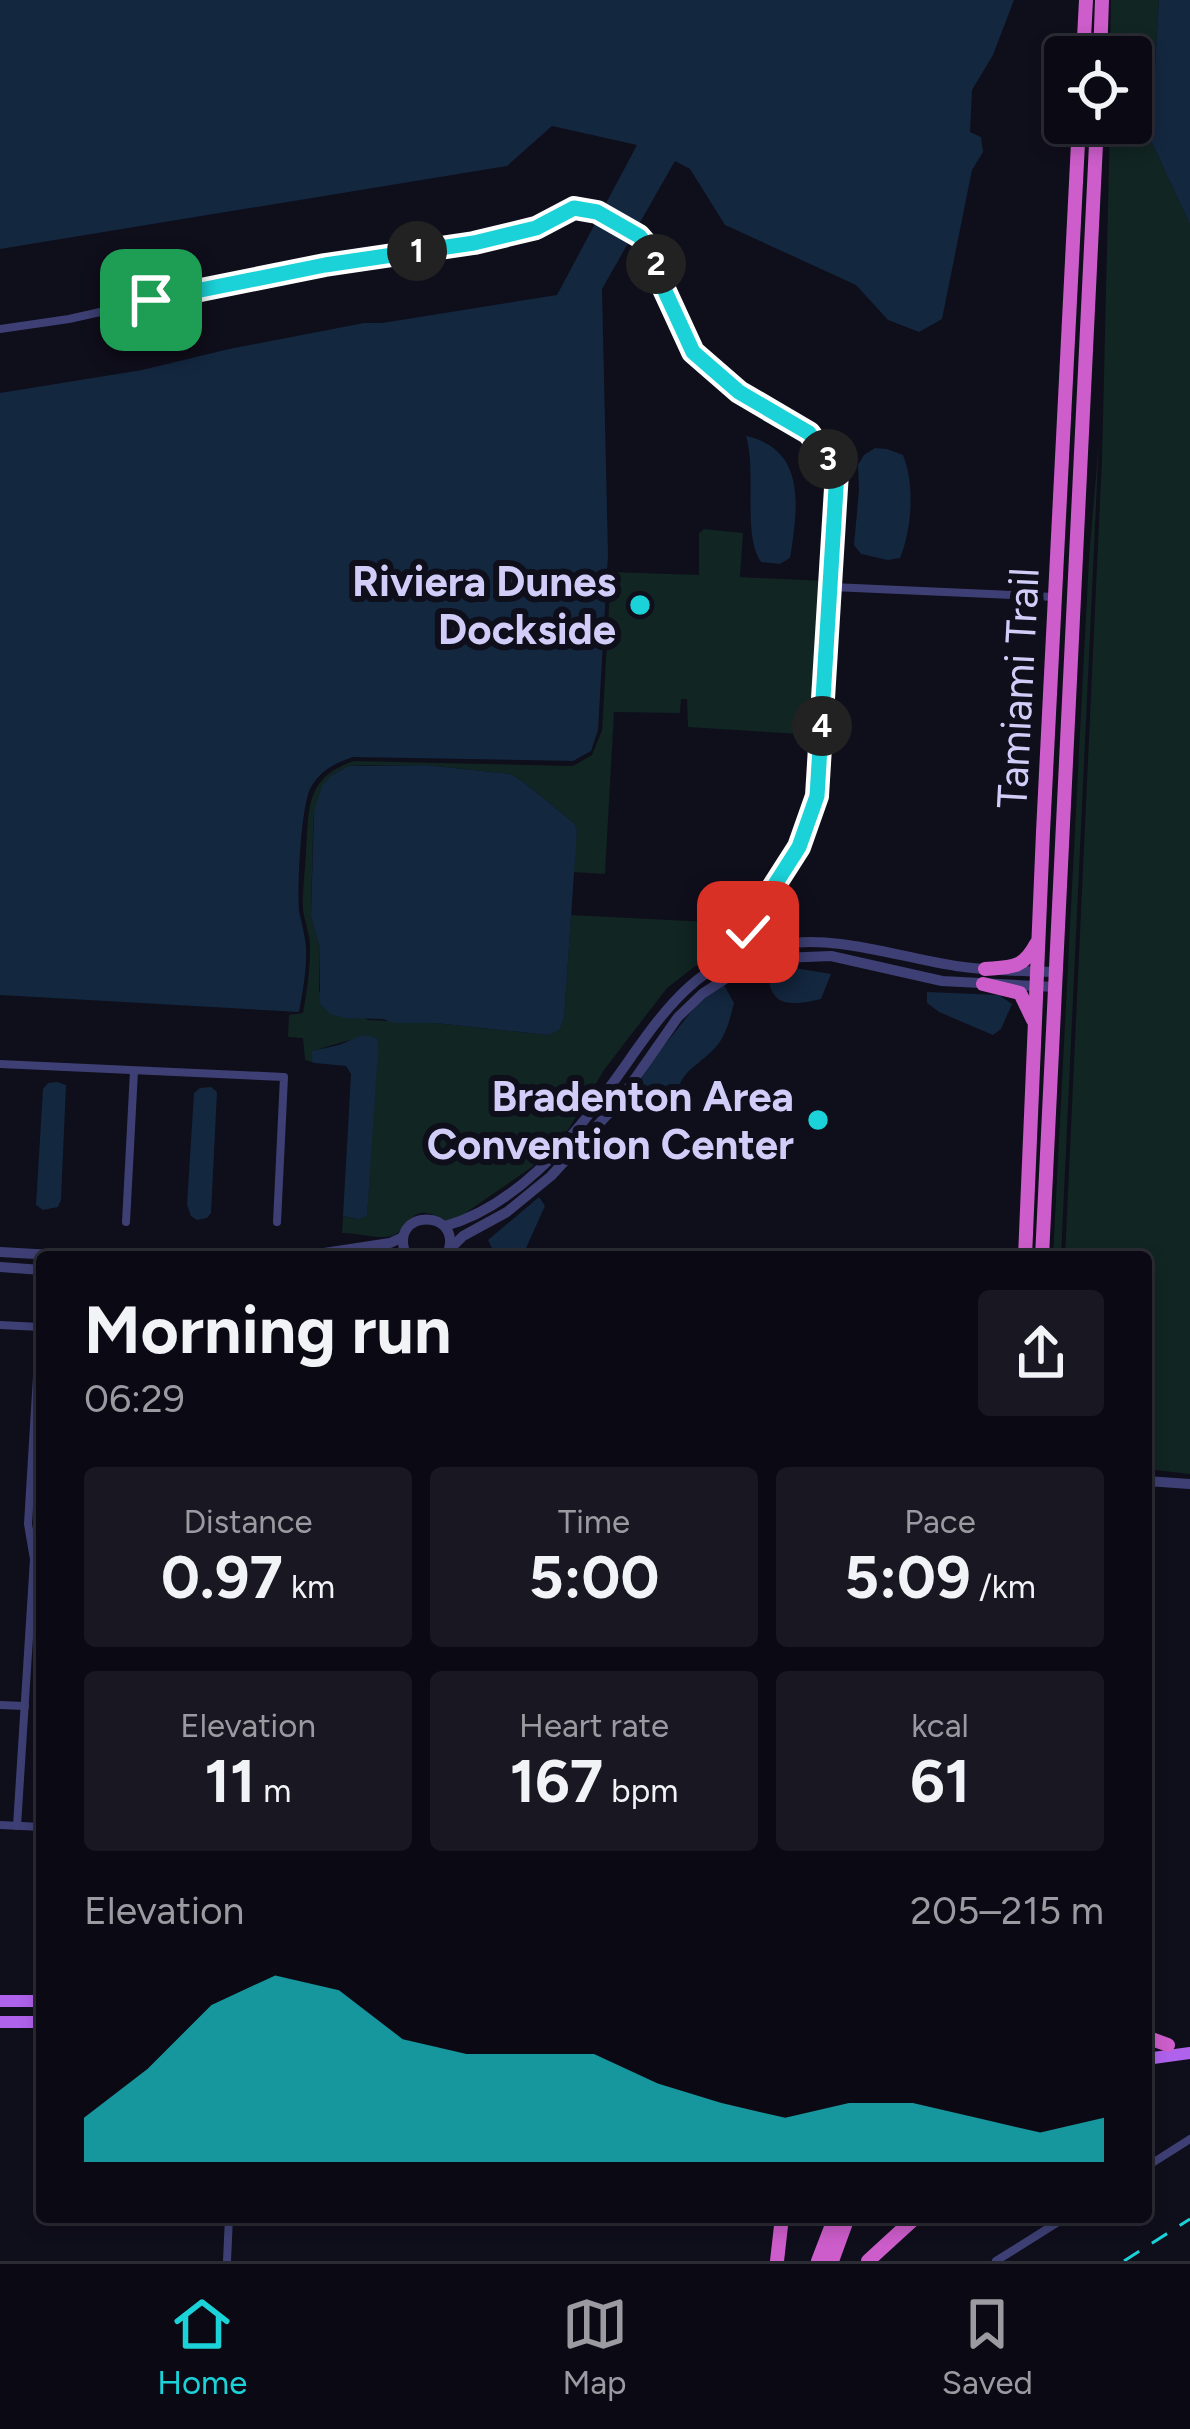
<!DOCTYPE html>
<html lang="en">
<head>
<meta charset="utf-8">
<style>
	body { margin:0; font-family:Figtree,sans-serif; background:#191822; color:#f1f3f6; height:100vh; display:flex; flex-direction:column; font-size:45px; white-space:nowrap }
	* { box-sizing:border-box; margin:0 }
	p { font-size:39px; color:#9a9aa0 }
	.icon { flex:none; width:66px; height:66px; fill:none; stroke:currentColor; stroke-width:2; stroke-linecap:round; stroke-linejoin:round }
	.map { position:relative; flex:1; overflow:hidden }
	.details { position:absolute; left:36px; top:1251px; width:1116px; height:972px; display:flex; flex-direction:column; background:#0b0a14; border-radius:12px; box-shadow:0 6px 18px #0003,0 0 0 3px #2b2b34 }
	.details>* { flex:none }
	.tools { position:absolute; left:1044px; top:36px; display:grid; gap:24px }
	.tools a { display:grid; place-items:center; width:108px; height:108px; border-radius:12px; background:#0b0a14; box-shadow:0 6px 18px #0003,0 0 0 3px #2b2b34; font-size:60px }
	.pin { position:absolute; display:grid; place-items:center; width:102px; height:102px; color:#fff; margin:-51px; border-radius:24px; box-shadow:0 6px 18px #0006 }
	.km { position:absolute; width:60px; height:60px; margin:-30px; border-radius:50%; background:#222; color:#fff; font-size:33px; line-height:60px; text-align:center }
	.round { display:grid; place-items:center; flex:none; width:126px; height:126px; border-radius:12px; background:#191822 }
	.overview { display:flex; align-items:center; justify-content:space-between; height:204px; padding:0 48px }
	h1 { font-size:66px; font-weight:700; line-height:90px }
	.figures { display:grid; grid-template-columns:repeat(3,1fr); gap:18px; height:204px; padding:12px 48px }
	.figures div { display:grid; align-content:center; border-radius:12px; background:#191822; text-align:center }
	.figures b { font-size:60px; font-weight:700 }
	.figures small { font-size:33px; font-weight:400 }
	.figures p { font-size:33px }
	.chart { height:336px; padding:24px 48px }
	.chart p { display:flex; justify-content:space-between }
	.chart svg { width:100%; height:216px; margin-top:12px; fill:#1bd2d8; opacity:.7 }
	.menu { display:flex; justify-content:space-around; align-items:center; height:168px; border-top:3px solid #2b2b34; background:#0b0a14; font-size:33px; color:#9a9aa0 }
	.menu a { display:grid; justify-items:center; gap:6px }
	.menu .on { color:#1bd2d8 }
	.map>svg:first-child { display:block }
	.green { fill:#112523 }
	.water { fill:#13273f }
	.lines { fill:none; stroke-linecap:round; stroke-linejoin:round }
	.minor { stroke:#3e4075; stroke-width:8 }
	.tertiary { stroke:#3e4075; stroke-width:10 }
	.primary { stroke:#af62ec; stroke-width:12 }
	.trunk { stroke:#cc5dca; stroke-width:14 }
	.rail { stroke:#1bd2d8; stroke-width:3; stroke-dasharray:18 15; stroke-linecap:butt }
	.route-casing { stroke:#fff; stroke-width:24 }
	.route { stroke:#1bd2d8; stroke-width:15 }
	.poi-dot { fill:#1bd2d8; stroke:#0f0e1b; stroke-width:4.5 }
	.labels { text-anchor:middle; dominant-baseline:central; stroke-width:12; stroke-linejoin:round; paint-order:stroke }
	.poi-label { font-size:42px; font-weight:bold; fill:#d0cef9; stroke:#0f0e1b; text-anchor:end }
	.street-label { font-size:42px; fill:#d0cef9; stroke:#0f0e1b }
</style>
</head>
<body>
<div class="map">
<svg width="1190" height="2261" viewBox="0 0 1190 2261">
	<rect width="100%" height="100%" fill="#0f0e1b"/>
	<!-- green -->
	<g class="green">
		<path d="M1111 0H1159L1155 66 1151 77 1150 139 1190 224V1474L1146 1469V1257H1065L1102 458 1110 123H1131V57H1110Z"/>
		<path d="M1099 441 1061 1257H1053L1089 558Z"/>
		<path d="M704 529 743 533 740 577 825 581 816 735 688 727 687 699H681L680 713 614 712 605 874 572 872 577 830 574 823 521 780 510 774 426 765H369L349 766 332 775 314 811 313 833 311 915 320 948 319 991 368 1020 435 1023 549 1035 564 1019 571 915 729 923 710 960 694 967 667 988 604 1070 568 1130 532 1167 461 1216 446 1221C409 1199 413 1227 394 1235 380 1241 357 1232 342 1233L343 1216 357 1219 367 1215 377 1038C362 1034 330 1046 313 1051L312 1062 305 1060 303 1038 288 1037 289 1015 303 1013C307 991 310 970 310 947 310 935 305 923 303 910 302 892 305 871 306 853 309 809 305 777 354 761L573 766 592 755 602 730 611 572 699 575V533Z"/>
	</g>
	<!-- water -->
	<g class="water">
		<path d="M0 0H1014L993 55 972 90 970 132 981 137 983 152 972 170 942 319 919 332 888 320 856 285 725 225 690 169 675 161 602 289 608 555 598 730 591 751 573 761 353 757C335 763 319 771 310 789 301 808 297 888 299 910 301 922 305 934 306 947 307 969 303 990 299 1012L0 995V393L142 370 229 349 364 323H382L557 295 637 145 552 126 507 166 0 249Z"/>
		<path d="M1159 0H1190V224L1150 139 1151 77 1155 66Z"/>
		<path d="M746 436C807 449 798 509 790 558L780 564 761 562C742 535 757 471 746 436Z"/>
		<path d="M875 448 887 449 903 455C915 484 912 529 900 558L888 560 861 554 854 545 859 490 858 465 864 455Z"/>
		<path d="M426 765 510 774 521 780 574 823 577 830 564 1019 559 1030 549 1035 435 1023H394L383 1019 345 1018 330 1014 320 1004V948L311 916 314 811 322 786 332 775 349 766Z"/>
		<path d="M783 966 831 974 821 999C796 1005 768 1010 769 973Z"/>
		<path d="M724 985 734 1003C730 1019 726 1036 715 1048 689 1074 679 1069 674 1110L660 1113 633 1094 651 1062 698 1003Z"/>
		<path d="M927 992 999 995 1012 1004 1001 1029 993 1035 939 1012 927 1003Z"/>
		<path d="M363 1035 377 1038 378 1052 367 1216 358 1219 343 1216 351 1074 346 1066 315 1063 312 1062V1051L339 1045Z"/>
		<path d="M57 1082 66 1085 61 1200 58 1207 43 1210 36 1205 43 1089 48 1083Z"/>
		<path d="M211 1087 217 1092 211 1213 207 1218 197 1220 191 1216 187 1205 194 1093 200 1088Z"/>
		<path d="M539 1197 545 1206 522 1257H496L488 1240Z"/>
	</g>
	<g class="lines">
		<!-- minor -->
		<g class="minor">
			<path d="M0 329 69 319 243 280 325 265 474 243 536 228 575 209 597 212 639 235 653 251 664 288 693 352 739 392 809 433 837 472 817 796 799 847 749 918 748 932 757 965"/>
			<path d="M832 587 1055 597"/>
			<path d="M0 1064 284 1077 277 1222"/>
			<path d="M126 1222 134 1071"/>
			<path d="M0 1325 40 1327"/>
			<path d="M0 1705 25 1706"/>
			<path d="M1146 1763H1150"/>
			<path d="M0 1825 42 1827"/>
			<path d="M17 1826 34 1559 28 1524 40 1327"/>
			<path d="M1146 2167 1190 2139"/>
			<path d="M227 2261 229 2217"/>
			<path d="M996 2261 1066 2217"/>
		</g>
		<!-- tertiary -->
		<g class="tertiary">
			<path d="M445 1226C514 1207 568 1144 609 1088 657 1023 689 960 776 945 838 934 896 957 956 966 989 971 1023 971 1056 972"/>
			<path d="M451 1248 463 1236 507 1212 551 1176 617 1104 678 1017 702 994 731 975 781 958 831 956 942 981 1055 987"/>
			<path d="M0 1252 89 1257"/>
			<path d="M298 1257 390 1243 403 1237"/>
			<path d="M382 1257 405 1255"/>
			<path d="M407 1257C384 1207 469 1207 446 1257"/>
			<path d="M0 1267 42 1270"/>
			<path d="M1146 1481 1190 1484"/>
		</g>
		<!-- primary -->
		<g class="primary">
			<path d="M0 2001H42"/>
			<path d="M0 2022H42"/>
			<path d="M1146 2059 1190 2053"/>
		</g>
		<!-- trunk -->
		<g class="trunk">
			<path d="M1083 57 1086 0"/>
			<path d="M1100 57 1102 0"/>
			<path d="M985 969C1011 967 1023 969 1036 944"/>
			<path d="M983 984 1020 993 1033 1020"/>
			<path d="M1025 1257 1043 832 1079 123"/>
			<path d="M1042 1257 1097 123"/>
			<path d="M1146 2037 1168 2045"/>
			<path d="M777 2261 782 2217"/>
			<path d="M818 2261 835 2217"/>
			<path d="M832 2261 848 2217"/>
			<path d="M868 2261 916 2217"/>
		</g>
		<!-- rail -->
		<path class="rail" d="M1124 2261 1190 2219"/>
	</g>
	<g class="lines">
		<defs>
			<path id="route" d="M151 300 325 265 474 243 536 228 574 208 597 212 639 236 652 251 664 289 693 352 739 392 809 433 837 472 817 796 799 847 767 897 756 907 749 918 748 932"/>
		</defs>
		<!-- route casing -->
		<use href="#route" class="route-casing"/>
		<!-- route -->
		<use href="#route" class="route"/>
	</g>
	<!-- markers -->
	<g class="poi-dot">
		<circle cx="640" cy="605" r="12"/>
		<circle cx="818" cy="1120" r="12"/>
	</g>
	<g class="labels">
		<!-- poi labels -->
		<g class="poi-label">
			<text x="616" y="581">Riviera Dunes<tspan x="616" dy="48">Dockside</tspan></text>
			<text x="794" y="1096">Bradenton Area<tspan x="794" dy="48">Convention Center</tspan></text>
		</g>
		<!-- street labels -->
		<g class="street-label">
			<text transform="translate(1018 688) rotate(-87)">Tamiami Trail</text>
		</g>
	</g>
</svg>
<div class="tools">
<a><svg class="icon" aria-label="locate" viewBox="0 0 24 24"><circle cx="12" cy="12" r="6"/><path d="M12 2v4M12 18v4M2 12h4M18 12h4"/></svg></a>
</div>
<div class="pin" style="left:151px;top:300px;background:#1e9e55"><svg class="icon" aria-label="arrive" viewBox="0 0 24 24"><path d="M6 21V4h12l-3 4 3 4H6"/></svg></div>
<div class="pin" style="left:748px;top:932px;background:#d93025"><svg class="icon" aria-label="check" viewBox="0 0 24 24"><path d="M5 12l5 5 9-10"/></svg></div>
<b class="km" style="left:417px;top:251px">1</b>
<b class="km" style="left:656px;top:264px">2</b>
<b class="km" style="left:828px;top:459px">3</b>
<b class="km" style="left:822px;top:726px">4</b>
<section class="details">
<div class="overview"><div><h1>Morning run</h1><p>06:29</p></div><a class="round"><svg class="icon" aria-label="share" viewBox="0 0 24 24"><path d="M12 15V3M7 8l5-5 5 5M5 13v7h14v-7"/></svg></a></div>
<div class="figures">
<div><p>Distance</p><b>0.97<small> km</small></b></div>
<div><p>Time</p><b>5:00</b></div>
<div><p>Pace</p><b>5:09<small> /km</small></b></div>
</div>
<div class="figures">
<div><p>Elevation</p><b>11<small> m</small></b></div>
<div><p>Heart rate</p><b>167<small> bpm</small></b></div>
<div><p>kcal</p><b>61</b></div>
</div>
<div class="chart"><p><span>Elevation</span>205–215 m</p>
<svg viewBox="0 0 160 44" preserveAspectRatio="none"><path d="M0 44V35L10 25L20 12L30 6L40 9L50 19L60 22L70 22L80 22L90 28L100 32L110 35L120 32L130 32L140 35L150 38L160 35V44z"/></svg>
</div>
</section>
</div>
<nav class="menu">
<a class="on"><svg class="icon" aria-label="home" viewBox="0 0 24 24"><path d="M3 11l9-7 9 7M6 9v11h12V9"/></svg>Home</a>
<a><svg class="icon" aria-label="map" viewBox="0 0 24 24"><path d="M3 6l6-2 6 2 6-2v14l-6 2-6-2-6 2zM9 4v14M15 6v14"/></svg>Map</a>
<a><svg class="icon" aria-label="saved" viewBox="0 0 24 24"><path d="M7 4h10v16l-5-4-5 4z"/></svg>Saved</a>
</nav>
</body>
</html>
